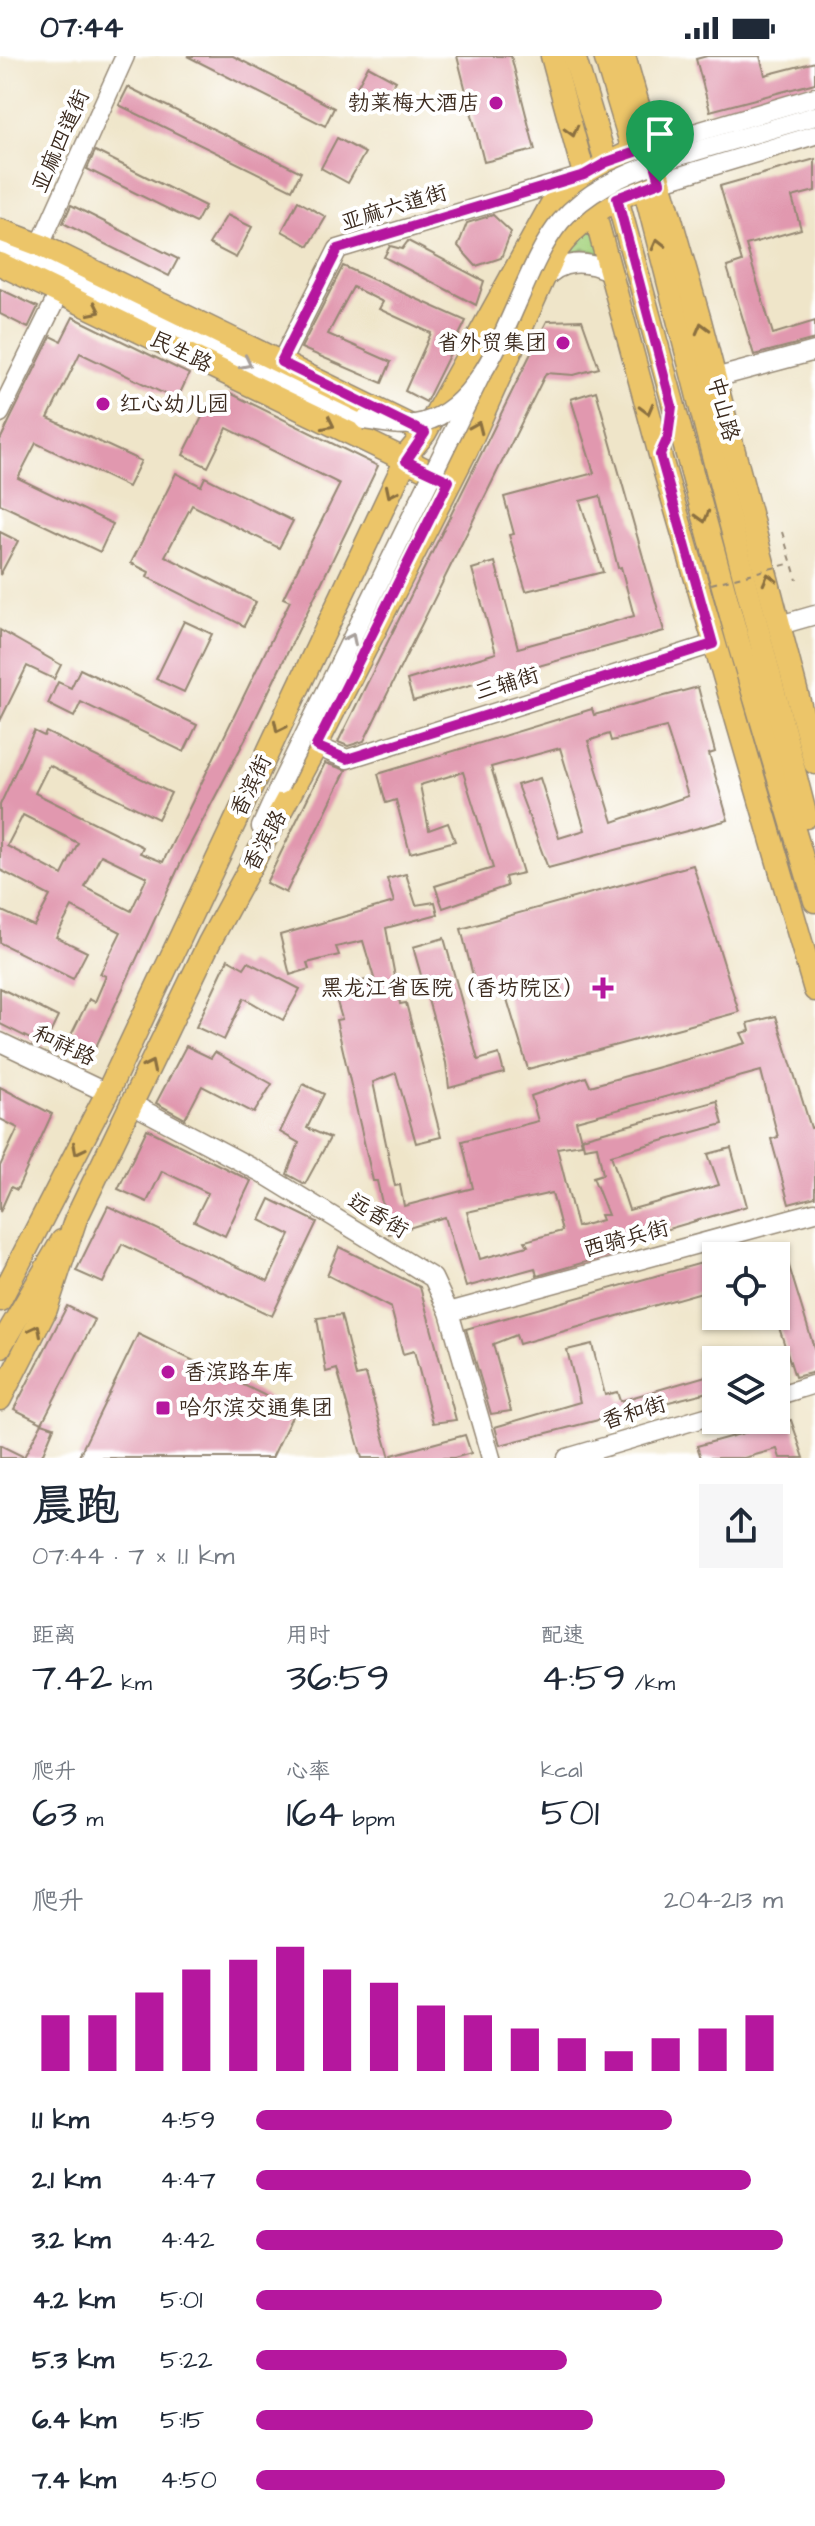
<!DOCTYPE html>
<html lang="zh">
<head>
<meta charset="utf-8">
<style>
	body { margin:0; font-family:"Architects Daughter","LXGW WenKai TC",sans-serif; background:#f6f6f7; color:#1f2937; height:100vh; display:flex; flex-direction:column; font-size:30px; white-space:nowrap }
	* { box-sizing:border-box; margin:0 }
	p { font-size:26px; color:#747a83 }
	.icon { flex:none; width:44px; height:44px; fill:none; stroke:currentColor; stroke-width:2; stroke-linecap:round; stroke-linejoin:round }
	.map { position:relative; height:1402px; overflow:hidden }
	.side { display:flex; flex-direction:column; background:#fff; flex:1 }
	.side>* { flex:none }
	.controls { position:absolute; left:702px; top:1186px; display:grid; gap:16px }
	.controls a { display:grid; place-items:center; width:88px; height:88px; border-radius:0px; background:#fff; box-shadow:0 2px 6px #0004; font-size:40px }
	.pin { position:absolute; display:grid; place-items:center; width:68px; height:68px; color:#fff; margin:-82px -34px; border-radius:50% 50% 50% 0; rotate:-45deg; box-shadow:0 0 8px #0007 }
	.pin .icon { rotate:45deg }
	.round { display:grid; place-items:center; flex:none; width:84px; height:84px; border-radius:0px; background:#f6f6f7 }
	.summary { display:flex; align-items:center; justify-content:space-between; height:136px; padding:0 32px }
	h1 { font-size:44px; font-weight:600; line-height:60px }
	.figures { display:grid; grid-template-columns:repeat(3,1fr); gap:12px; height:136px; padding:8px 32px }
	.figures div { display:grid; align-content:center }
	.figures b { font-size:40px; font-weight:600 }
	.figures small { font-size:22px; font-weight:400 }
	.figures p { font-size:22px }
	.chart { height:224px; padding:16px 32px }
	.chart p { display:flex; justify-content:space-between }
	.chart svg { width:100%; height:144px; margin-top:8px; stroke:#b5179e; stroke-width:6 }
	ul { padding:0 32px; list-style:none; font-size:26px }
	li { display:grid; grid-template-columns:128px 96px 1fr; align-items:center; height:60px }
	li i { height:20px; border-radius:10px; background:#b5179e }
	.status { display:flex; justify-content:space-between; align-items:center; height:56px; padding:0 40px; background:#fff; direction:ltr }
	.status svg { height:22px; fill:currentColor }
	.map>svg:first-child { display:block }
	.green { fill:#a7d481; stroke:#717f50; stroke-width:2 }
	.building { fill:#e198af; fill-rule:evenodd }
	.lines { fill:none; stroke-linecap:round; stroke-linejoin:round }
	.minor-casing { stroke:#958874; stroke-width:21 }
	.major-casing { stroke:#958874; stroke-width:25 }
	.path { stroke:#958874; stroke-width:2; stroke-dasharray:6 6; stroke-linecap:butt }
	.minor { stroke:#fff; stroke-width:18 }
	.major { stroke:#ecc569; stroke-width:22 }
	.minor-bridge-casing { stroke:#958874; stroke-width:21; stroke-linecap:butt }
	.path-bridge { stroke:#958874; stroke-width:2; stroke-dasharray:6 6; stroke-linecap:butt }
	.minor-bridge { stroke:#fff; stroke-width:18 }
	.oneway { stroke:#8b7040 }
	.oneway2 { stroke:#a79f9a }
	.route-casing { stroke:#fff; stroke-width:16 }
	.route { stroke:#b5179e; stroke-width:10 }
	.poi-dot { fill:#b5179e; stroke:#fff; stroke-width:3 }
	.labels { text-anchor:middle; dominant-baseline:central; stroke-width:8; stroke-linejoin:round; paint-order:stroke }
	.poi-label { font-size:22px; fill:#3b2a1e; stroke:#fff; text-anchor:end }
	.street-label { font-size:22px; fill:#3b2a1e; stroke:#fff }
</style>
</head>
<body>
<div class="status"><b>07:44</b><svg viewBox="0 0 49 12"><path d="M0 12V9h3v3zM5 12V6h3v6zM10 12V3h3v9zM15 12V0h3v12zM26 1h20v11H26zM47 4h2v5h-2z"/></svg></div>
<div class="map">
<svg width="815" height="1402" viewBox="0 0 815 1402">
	<rect width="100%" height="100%" fill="#fff"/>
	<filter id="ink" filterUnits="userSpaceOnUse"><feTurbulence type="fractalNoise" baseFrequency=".0125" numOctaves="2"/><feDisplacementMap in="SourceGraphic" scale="16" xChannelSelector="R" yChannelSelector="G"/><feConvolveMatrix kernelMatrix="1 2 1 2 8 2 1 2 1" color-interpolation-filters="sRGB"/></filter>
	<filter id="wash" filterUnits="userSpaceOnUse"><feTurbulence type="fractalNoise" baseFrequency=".006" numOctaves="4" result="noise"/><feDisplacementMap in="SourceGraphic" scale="32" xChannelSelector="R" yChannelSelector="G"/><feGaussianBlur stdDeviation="1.8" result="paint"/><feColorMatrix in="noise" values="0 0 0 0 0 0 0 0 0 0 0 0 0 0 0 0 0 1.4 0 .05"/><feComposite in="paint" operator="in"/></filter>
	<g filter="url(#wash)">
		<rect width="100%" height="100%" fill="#efe5c9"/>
		<!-- green -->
		<path class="green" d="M598 159 612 201 584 193 556 209Z"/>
		<g id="blocks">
			<!-- building -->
			<g class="building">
				<path d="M187 0H233L334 52 325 70Z"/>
				<path d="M457 0H511L535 94 484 106Z"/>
				<path d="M707 0H760L765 19 815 6V27L710 55 696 3Z"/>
				<path d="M368 10 396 25 379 55 352 40Z"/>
				<path d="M128 31 301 116 292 134 119 49Z"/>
				<path d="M337 82 365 97 348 127 321 112Z"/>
				<path d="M95 95 205 150 196 167 87 113Z"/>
				<path d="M815 103V135L792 141 801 173 746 189 773 278 815 265V283L754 299 727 211 742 206 720 130Z"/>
				<path d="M298 145 326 161 309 190 282 175Z"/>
				<path d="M71 149 178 203 169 220 63 167Z"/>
				<path d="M227 159 252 171 236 202 209 188Z"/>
				<path d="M493 159 511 176 501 202 476 210 458 190 467 167Z"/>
				<path d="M408 185 484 225 476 249 384 201 390 190 402 193Z"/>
				<path d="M343 210 466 265 426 346 405 335 431 277 379 253 383 246 353 231 328 278 391 306 382 327 301 292Z"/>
				<path d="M0 233 38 251 28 272 0 258Z"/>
				<path d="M73 261 189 318 177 344 80 297 48 362 141 405 128 431 36 387 18 422 113 468 100 496 0 448V384L51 280 61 285Z"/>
				<path d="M582 264 599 312 574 319 546 317 364 685 348 690 338 686 547 265Z"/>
				<path d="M596 335 664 575 413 645 407 624 496 597 472 513 495 506 518 592 634 560 621 511 618 512 600 440 580 445 603 516 526 535 509 479 514 478 504 441 594 417 571 343Z"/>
				<path d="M230 337 378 410 248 678 183 802 89 1006 64 993 89 943 95 946 106 920 100 918 121 876 72 851 56 881 87 896 73 923 0 887V854L34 870 50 840 0 814V749L34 675 44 680 46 676 171 737 158 763 49 709 35 737 143 791 140 797 163 806 290 545 283 542 340 428 227 372 208 411 183 399 212 341 225 347ZM23 759 78 787 62 819 7 790ZM101 799 147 821 131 855 85 831Z"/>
				<path d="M176 417 201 430 205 421 293 465 279 492 192 449 165 500 256 546 244 570 147 521 149 516 131 507Z"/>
				<path d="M0 476 18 485 0 519Z"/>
				<path d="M184 565 212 578 184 636 156 623Z"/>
				<path d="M0 574 61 609 54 623 27 610 0 665Z"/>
				<path d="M80 613 197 669 184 696 81 646 74 661 48 648 58 626 71 632Z"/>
				<path d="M698 631 715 696 709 698 728 764 548 812 517 729 540 722 559 782 585 774 560 692 491 711 523 817 505 821 507 830 443 852 435 830 493 812 463 716 420 729 429 774 448 767 455 785 410 797 396 744 386 747 378 718 592 653 594 659ZM666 671 688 740 613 766 588 685 609 678 611 685Z"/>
				<path d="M325 707 346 714 286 837 266 827Z"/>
				<path d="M693 809 739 956 528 1013 504 933 478 939 461 873Z"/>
				<path d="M406 818 416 849 435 846 438 858 386 872 400 948 406 947 441 1081 416 1087 396 1017 373 1026 395 1130 400 1129 404 1150 473 1132 462 1085 538 1065 531 1040 586 1021 590 1030 746 987 741 977 750 975 748 967 776 960 811 1072 815 1071V1141L789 1148 771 1083 778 1081 761 1015 576 1065 582 1088 557 1092 577 1171 602 1164 600 1159H608L593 1121 603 1118 597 1090 584 1092 582 1082 717 1045 723 1068 611 1099 629 1154 719 1129 708 1098 731 1092 747 1150 613 1189 610 1199 537 1220 535 1212 466 1231 445 1161 389 1178 377 1125H373L336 964 342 963 333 932 374 922 363 885 336 891 339 899 307 907 309 913 290 919 280 879 394 846 387 823ZM552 1137 562 1175 525 1185 528 1190 480 1203 467 1156Z"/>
				<path d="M444 882 478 1004 499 998 504 1017 449 1032 446 1007 413 891Z"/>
				<path d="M228 903 244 912 248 906 300 933 283 964 244 942 224 984 196 971Z"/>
				<path d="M0 932 58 961 44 990 0 968Z"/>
				<path d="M186 990 211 1002 215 996 272 1028 254 1057 202 1030 185 1063 156 1047Z"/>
				<path d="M303 1028 324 1038 307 1072 330 1082 305 1128 287 1118 299 1087 280 1076Z"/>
				<path d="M0 1031 52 1058 17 1134 11 1131 0 1156V1110L18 1072 0 1063Z"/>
				<path d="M147 1073 251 1125 225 1180 194 1165 208 1137 162 1115 147 1146 118 1133Z"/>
				<path d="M270 1143 317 1166 272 1260 122 1188 103 1227 76 1215 108 1150 268 1225 290 1179 260 1164Z"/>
				<path d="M339 1191 420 1231 456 1364 433 1367 414 1295 403 1298 391 1252 327 1219Z"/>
				<path d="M785 1197 815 1295V1316L795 1321 776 1262V1200Z"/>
				<path d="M716 1203V1232L519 1288 516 1279 493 1288 511 1355 491 1358 466 1273Z"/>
				<path d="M67 1250 95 1264 42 1367 14 1353Z"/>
				<path d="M341 1259 356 1320 366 1318 390 1402H362L337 1313 326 1316 317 1262Z"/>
				<path d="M138 1278 295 1354 272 1402H78Z"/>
				<path d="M592 1288 605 1339 617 1336 620 1345 716 1317V1334L500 1389 495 1371 580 1346 567 1294Z"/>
				<path d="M791 1364 804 1402H780L777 1393 744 1402H701L697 1390Z"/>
				<path d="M42 1367 54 1371 41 1402H0V1389L24 1401Z"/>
				<path d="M465 1379 471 1397 454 1402H393L392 1399Z"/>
			</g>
		</g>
	</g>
	<g filter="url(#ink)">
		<use href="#blocks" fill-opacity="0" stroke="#958874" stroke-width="2"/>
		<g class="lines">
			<defs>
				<g id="minor">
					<path d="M637 94 815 41"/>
					<path d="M659 106 815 60"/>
					<path d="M650 129 815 79"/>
					<path d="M0 187 364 364"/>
					<path d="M40 189 125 0"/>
					<path d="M543 225C560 203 586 204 610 216"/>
					<path d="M281 306 338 193 582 120"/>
					<path d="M715 322 815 295"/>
					<path d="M0 357 59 237"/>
					<path d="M780 569 815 559"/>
					<path d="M316 690 347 703 713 588"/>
					<path d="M261 771 280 729"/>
					<path d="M0 986 107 1037"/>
					<path d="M132 1048 262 1117 433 1222 449 1256 491 1402"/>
					<path d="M449 1256 815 1156"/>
					<path d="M776 1340 815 1328"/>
					<path d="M567 1402 716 1358"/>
				</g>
				<g id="major">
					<path d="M552 0 660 399 815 934"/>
					<path d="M574 0 617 142 738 585 815 845"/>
					<path d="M605 0 644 131 806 761"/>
					<path d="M624 0 700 265 815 707"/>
					<path d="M0 174 40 189 413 371"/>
					<path d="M0 208 449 425"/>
					<path d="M0 1244 107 1037 410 395 425 377 551 149 584 119 633 95"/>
					<path d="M0 1291 62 1185"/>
					<path d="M0 1343 46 1253 75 1165 209 887 316 690 467 393 555 197C578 164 607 146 644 131"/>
				</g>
			</defs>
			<!-- minor casing -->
			<use href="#minor" class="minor-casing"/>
			<!-- major casing -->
			<use href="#major" class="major-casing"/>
			<!-- path -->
			<path class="path" d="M782 476 797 524"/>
			<!-- minor -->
			<use href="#minor" class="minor"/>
			<!-- major -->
			<use href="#major" class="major"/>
			<defs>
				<g id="minor-bridge">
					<path d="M364 364C384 367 404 372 424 366 498 346 515 219 561 165 587 135 623 119 659 106"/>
					<path d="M280 729 480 321"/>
				</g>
			</defs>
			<!-- minor-bridge casing -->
			<use href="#minor-bridge" class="minor-bridge-casing"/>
			<!-- path-bridge -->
			<path class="path-bridge" d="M688 534 792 507"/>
			<!-- minor-bridge -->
			<use href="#minor-bridge" class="minor-bridge"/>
		</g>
		<!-- one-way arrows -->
		<defs><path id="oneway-chevron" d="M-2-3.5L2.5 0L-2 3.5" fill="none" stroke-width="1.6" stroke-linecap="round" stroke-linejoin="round" transform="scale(2)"/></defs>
		<g class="oneway">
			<use href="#oneway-chevron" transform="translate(572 75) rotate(75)"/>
			<use href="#oneway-chevron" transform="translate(658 188) rotate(-104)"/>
			<use href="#oneway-chevron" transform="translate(95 254) rotate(26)"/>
			<use href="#oneway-chevron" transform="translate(702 272) rotate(-105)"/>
			<use href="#oneway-chevron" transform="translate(647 353) rotate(75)"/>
			<use href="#oneway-chevron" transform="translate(329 368) rotate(26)"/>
			<use href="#oneway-chevron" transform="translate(477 371) rotate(-66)"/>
			<use href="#oneway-chevron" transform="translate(391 436) rotate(116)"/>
			<use href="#oneway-chevron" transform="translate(703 461) rotate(74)"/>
			<use href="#oneway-chevron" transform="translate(769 523) rotate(-105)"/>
			<use href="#oneway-chevron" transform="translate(279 671) rotate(116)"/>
			<use href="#oneway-chevron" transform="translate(150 1010) rotate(-64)"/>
			<use href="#oneway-chevron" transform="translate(78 1093) rotate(117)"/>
			<use href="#oneway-chevron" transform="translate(36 1274) rotate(-63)"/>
		</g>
		<g class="oneway2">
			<use href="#oneway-chevron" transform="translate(246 307) rotate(26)"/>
			<use href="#oneway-chevron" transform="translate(351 583) rotate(-64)"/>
		</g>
	</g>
	<g class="lines" filter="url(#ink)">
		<defs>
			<path id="route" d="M650 91 660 126 617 142 672 350 668 381 660 399 713 588 347 703 316 690 449 425 406 405 425 377 281 306 338 193 584 119 607 106Z"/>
		</defs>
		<!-- route casing -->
		<use href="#route" class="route-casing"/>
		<!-- route -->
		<use href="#route" class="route"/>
	</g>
	<!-- markers -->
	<g class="poi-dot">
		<circle cx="496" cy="47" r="8"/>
		<circle cx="563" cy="287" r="8"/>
		<circle cx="103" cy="348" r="8"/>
		<path d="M599 920h8v8h8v8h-8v8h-8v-8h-8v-8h8z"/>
		<circle cx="168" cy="1316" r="8"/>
		<rect x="155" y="1344" width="16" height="16" rx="4"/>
	</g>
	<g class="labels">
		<!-- poi labels -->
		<g class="poi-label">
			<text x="480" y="47">勃莱梅大酒店</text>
			<text x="547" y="287">省外贸集团</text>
			<text x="119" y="348" text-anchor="start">红心幼儿园</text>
			<text x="585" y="932">黑龙江省医院（香坊院区）</text>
			<text x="184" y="1316" text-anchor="start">香滨路车库</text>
			<text x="179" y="1352" text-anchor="start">哈尔滨交通集团</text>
		</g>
		<!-- street labels -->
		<g class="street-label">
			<text transform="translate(61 85) rotate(-66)">亚麻四道街</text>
			<text transform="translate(394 152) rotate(-17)">亚麻六道街</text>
			<text transform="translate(181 296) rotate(26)">民生路</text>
			<text transform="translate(723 353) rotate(75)">中山路</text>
			<text transform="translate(507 628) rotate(-17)">三辅街</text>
			<text transform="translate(251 730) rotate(-64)">香滨街</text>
			<text transform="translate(265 785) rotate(-61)">香滨路</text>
			<text transform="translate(64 990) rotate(25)">和祥路</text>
			<text transform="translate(378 1160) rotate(31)">远香街</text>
			<text transform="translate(626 1183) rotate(-15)">西骑兵街</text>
			<text transform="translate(634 1357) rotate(-17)">香和街</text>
		</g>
	</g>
</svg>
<div class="controls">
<a><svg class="icon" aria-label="locate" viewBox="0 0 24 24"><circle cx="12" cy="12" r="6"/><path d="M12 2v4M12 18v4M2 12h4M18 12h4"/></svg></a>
<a><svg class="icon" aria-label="layers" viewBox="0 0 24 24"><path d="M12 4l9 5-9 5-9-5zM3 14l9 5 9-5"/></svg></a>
</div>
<div class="pin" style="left:660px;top:126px;background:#1e9e55"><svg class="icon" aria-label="arrive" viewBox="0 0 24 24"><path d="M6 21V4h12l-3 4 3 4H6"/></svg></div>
</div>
<section class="side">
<div class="summary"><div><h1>晨跑</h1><p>07:44 · 7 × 1.1 km</p></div><a class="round"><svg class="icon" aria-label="share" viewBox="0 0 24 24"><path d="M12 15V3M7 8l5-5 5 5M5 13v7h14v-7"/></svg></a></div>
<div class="figures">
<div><p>距离</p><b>7.42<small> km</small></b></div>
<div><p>用时</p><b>36:59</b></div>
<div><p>配速</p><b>4:59<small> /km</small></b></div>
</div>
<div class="figures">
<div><p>爬升</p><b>63<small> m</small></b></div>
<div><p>心率</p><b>164<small> bpm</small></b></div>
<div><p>kcal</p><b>501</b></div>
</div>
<div class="chart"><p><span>爬升</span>204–213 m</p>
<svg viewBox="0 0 160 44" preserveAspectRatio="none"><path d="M5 44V27M15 44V27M25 44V20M35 44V13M45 44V10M55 44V6M65 44V13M75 44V17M85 44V24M95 44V27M105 44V31M115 44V34M125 44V38M135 44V34M145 44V31M155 44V27"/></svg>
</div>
<ul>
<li><b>1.1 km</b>4:59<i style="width:79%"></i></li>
<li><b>2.1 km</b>4:47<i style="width:94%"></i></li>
<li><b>3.2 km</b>4:42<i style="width:100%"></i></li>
<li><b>4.2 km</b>5:01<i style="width:77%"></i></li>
<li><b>5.3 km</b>5:22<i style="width:59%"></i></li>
<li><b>6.4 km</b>5:15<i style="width:64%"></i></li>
<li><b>7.4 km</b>4:50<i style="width:89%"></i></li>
</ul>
</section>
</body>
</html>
